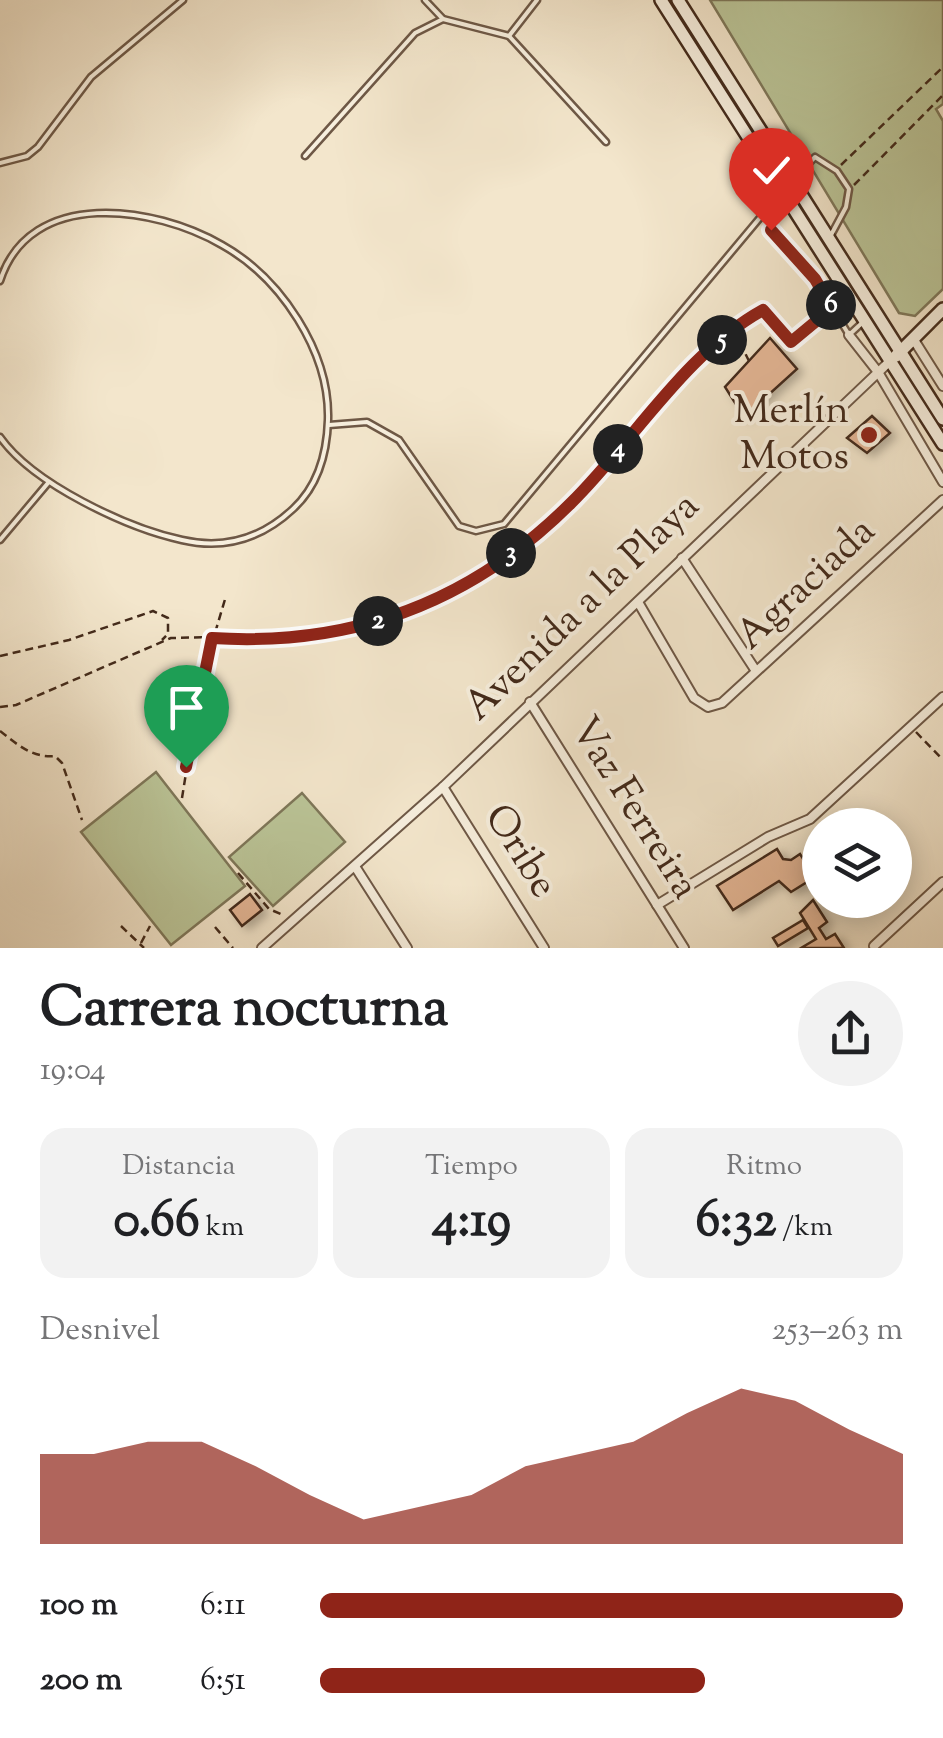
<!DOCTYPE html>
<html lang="es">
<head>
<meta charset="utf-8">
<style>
	body { margin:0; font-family:"Sorts Mill Goudy",serif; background:#f2f2f2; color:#202124; height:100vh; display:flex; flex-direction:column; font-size:38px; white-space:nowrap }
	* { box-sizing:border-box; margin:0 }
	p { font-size:32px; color:#757577 }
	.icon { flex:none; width:55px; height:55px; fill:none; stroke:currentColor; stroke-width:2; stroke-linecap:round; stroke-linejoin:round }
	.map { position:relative; height:948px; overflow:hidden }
	.details { display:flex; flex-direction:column; background:#fff; flex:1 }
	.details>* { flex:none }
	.buttons { position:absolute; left:802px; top:808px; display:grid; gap:20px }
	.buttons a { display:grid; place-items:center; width:110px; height:110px; border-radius:50%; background:#fff; box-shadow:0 5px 25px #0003; font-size:50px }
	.pin { position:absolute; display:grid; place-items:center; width:85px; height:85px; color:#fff; margin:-102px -42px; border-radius:50% 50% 50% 0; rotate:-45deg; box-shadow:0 0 10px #0007 }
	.pin .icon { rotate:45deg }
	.km { position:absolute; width:50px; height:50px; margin:-25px; border-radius:50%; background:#222; color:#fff; font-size:28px; line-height:50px; text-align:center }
	.round { display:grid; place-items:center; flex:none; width:105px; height:105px; border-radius:52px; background:#f2f2f2 }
	.summary { display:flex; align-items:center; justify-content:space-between; height:170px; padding:0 40px }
	h1 { font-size:55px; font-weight:700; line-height:75px }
	.stats { display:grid; grid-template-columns:repeat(3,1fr); gap:15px; height:170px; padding:10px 40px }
	.stats div { display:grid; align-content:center; border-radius:25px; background:#f2f2f2; text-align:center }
	.stats b { font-size:50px; font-weight:700 }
	.stats small { font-size:28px; font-weight:400 }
	.stats p { font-size:28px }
	.chart { height:280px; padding:20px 40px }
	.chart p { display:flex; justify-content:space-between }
	.chart svg { width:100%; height:180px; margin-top:10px; fill:#8f2418; opacity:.7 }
	ul { padding:0 40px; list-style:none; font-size:32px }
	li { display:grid; grid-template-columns:160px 120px 1fr; align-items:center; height:75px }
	li i { height:25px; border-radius:12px; background:#8f2418 }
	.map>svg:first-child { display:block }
	.green { fill:#bbc598; stroke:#7e7759; stroke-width:2.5 }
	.building { fill:#e3b594; stroke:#42291a; stroke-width:2.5; filter:url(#shadow) }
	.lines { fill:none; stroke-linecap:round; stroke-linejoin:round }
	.lane-casing { stroke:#6e5846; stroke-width:9 }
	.street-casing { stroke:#6e5846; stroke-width:12 }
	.secondary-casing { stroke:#42291a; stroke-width:16 }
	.path { stroke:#42291a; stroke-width:2.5; stroke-dasharray:8 5; stroke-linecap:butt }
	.lane { stroke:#f7efde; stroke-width:4 }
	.street { stroke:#f7efde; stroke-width:8 }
	.secondary { stroke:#f7efde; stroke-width:11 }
	.route-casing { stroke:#fff; stroke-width:20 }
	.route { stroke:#8f2418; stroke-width:12 }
	.poi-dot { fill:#8f2418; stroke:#f7efde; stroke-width:4 }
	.labels { text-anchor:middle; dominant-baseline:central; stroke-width:8; stroke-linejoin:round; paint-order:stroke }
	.poi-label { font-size:40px; fill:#42291a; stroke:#f7efde; text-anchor:end }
	.street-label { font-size:40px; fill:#42291a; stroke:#f7efde }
</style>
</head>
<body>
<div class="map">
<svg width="943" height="948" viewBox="0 0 943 948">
	<defs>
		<filter id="shadow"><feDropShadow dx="6" dy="3.5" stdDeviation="5" flood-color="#0004"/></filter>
	</defs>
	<rect width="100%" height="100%" fill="#f3e6cc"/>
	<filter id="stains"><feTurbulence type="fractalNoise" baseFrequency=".002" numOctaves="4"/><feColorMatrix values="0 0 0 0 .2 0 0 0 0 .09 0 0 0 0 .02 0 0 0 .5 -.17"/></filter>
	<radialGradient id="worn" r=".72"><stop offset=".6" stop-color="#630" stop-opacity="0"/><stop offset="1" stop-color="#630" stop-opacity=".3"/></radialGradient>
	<!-- green -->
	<g class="green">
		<path d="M710 0H943V104L936 109 943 121V289L915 316 899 313Z"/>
		<path d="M156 772 245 886 171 945 81 832Z"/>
		<path d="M302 793 345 842 273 906 229 857Z"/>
	</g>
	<!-- building -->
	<g class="building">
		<path d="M770 338 797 369 744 417 725 387Z"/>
		<path d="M872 416 890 433 867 453 847 438Z"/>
		<path d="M777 849 783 859 791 860 800 854 815 877 791 892 779 881 733 910 717 886Z"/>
		<path d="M250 894 262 910 242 926 230 910Z"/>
		<path d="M813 900 827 922 819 928 826 939 835 934 844 948H801L816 939 800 913Z"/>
		<path d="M803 920 808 928 778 946 773 938Z"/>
	</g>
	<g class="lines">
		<defs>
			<g id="lane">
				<path d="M425 0 443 19 509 36 606 142"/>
				<path d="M509 36 537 0"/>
				<path d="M305 156 415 33 443 19"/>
				<path d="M0 163 27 156 38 147 91 77 183 0"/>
				<path d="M796 177 815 157 837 171 849 189 846 207 831 235"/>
				<path d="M766 212 779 242 815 279 849 335 863 322"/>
				<path d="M0 281C30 187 155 206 222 245 281 278 330 352 328 420 327 453 319 485 293 509 262 538 225 550 182 540 127 528 33 484 0 437"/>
				<path d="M329 425 367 422 399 440 459 526 476 531 504 524 779 195"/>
				<path d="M0 540 48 483"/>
			</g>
			<g id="street">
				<path d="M849 335 878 372 943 482"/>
				<path d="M914 340 943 386"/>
				<path d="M682 558 756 671"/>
				<path d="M638 602 694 698 708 707 722 703 943 500"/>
				<path d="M530 702 684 948"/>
				<path d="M443 787 544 948"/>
				<path d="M356 868 407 948"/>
				<path d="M657 905 768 837 810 819 943 697"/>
				<path d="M874 946 943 882"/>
				<path d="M262 948 443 787 889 362"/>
			</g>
			<g id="secondary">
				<path d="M661 0 943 444"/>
				<path d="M678 0 943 419"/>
				<path d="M896 356 943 309"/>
			</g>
		</defs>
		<!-- lane casing -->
		<use href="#lane" class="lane-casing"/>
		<!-- street casing -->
		<use href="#street" class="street-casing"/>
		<!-- secondary casing -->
		<use href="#secondary" class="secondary-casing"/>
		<!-- path -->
		<g class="path">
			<path d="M841 165 943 67"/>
			<path d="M854 185 943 95"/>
			<path d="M734 331 749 361"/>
			<path d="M788 345 827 311"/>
			<path d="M0 656 69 640 153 611 168 618V634L162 640"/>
			<path d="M0 707 16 705 171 638 335 634 374 623 475 579 571 503 709 352 763 310 791 341"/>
			<path d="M0 731C18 745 32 758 55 756L62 763 82 820"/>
			<path d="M916 732 943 760"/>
			<path d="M182 798 201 680 226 596"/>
			<path d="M238 873 269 909 283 915"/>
			<path d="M121 926 144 948"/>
			<path d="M215 927 233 948"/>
			<path d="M141 943 150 926"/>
		</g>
		<!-- lane -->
		<use href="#lane" class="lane"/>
		<!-- street -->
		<use href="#street" class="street"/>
		<!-- secondary -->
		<use href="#secondary" class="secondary"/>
	</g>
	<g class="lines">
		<defs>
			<path id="route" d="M186 767 212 638C351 647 472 602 571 503 633 442 685 353 763 310L791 342 832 308 815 279 771 230"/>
		</defs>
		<!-- route casing -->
		<use href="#route" class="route-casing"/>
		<!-- route -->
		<use href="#route" class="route"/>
	</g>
	<!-- markers -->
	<circle class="poi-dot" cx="869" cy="435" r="10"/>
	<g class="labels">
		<!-- poi labels -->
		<g class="poi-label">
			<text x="849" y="412">Merlín<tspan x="849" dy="46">Motos</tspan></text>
		</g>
		<!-- street labels -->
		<g class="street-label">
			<text transform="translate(807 585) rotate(-43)">Agraciada</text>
			<text transform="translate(583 608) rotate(-44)">Avenida a la Playa</text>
			<text transform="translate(633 809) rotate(58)">Vaz Ferreira</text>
			<text transform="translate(519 852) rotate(58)">Oribe</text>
		</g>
	</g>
	<rect width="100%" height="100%" filter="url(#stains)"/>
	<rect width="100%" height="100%" fill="url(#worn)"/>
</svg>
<div class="buttons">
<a><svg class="icon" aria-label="layers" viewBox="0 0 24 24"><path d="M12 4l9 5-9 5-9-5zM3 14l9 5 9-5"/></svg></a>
</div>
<div class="pin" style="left:186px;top:767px;background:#1e9e55"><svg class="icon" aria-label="arrive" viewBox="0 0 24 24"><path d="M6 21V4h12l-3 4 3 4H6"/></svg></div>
<div class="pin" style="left:771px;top:230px;background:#d93025"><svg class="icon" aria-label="check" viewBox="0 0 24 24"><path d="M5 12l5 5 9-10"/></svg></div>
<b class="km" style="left:378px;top:621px">2</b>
<b class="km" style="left:511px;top:553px">3</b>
<b class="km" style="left:618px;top:449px">4</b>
<b class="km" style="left:722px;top:340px">5</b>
<b class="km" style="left:831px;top:305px">6</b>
</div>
<section class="details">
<div class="summary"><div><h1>Carrera nocturna</h1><p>19:04</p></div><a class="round"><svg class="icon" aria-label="share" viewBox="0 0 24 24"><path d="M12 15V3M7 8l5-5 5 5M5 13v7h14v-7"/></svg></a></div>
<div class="stats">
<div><p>Distancia</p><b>0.66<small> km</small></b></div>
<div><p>Tiempo</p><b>4:19</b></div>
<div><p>Ritmo</p><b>6:32<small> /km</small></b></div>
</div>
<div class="chart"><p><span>Desnivel</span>253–263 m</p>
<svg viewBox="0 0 160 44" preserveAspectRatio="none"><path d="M0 44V22L10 22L20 19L30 19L40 25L50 32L60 38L70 35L80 32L90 25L100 22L110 19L120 12L130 6L140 9L150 16L160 22V44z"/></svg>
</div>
<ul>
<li><b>100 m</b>6:11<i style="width:100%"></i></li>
<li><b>200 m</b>6:51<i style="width:66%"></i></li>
</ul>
</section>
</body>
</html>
